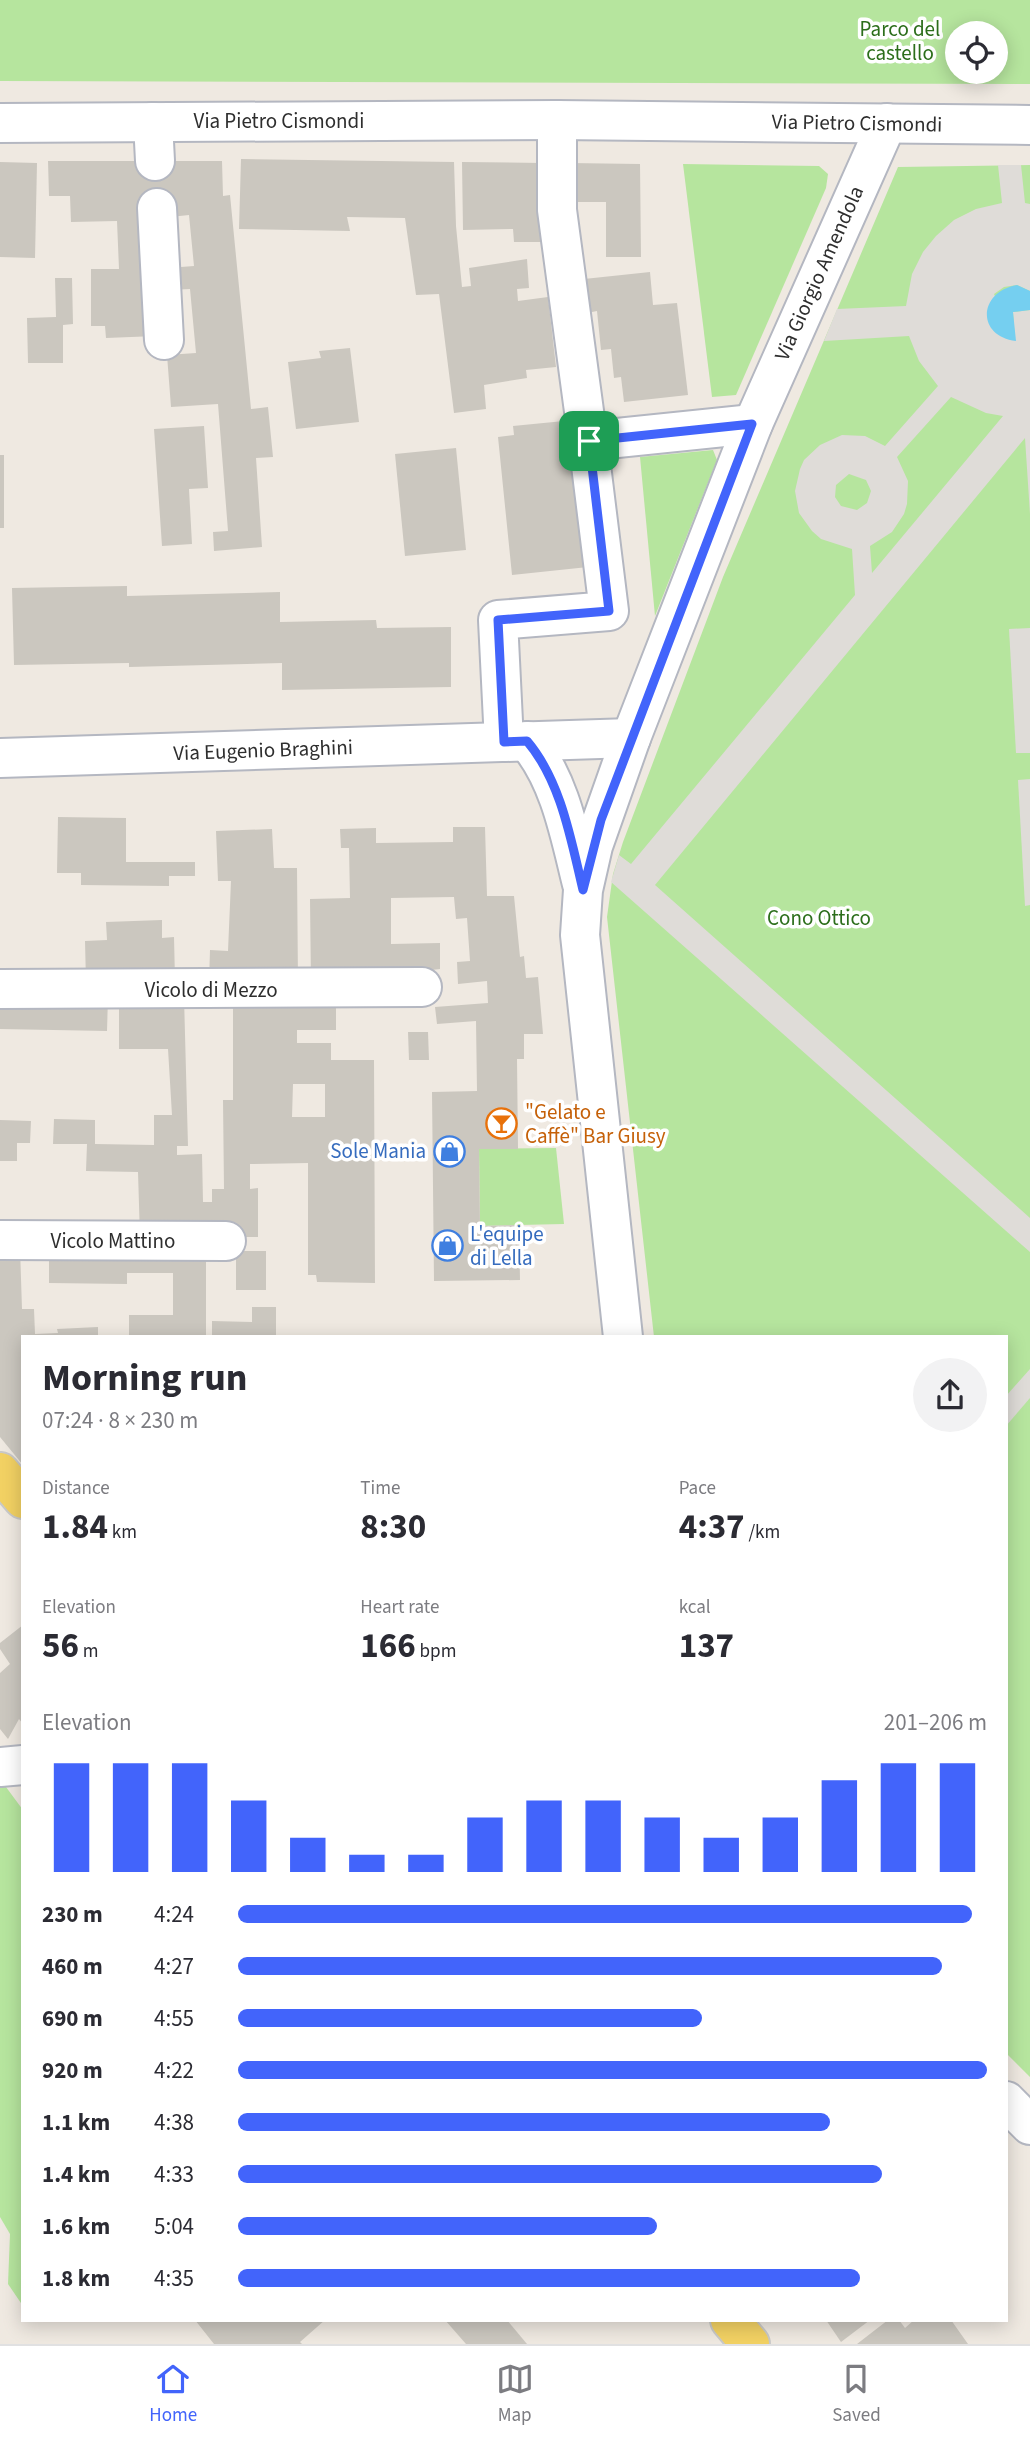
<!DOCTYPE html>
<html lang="en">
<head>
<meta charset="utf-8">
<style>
	body { margin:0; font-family:"Source Sans 3",sans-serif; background:#f2f2f3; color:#2b2b33; height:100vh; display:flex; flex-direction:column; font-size:26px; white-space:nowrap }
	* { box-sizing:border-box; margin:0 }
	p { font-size:23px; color:#7c7c81 }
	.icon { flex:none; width:38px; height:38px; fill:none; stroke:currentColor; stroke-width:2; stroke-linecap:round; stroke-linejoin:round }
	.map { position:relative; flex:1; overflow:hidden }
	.details { position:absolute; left:21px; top:1335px; width:987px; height:987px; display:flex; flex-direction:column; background:#fff; border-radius:0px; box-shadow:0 4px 18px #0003 }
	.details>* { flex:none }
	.controls { position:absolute; left:945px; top:21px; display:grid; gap:14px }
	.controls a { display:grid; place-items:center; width:63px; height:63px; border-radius:50%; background:#fff; box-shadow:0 4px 18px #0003; font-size:35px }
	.pin { position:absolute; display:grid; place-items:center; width:60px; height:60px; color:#fff; margin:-30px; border-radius:14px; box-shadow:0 4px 10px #0006 }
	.round { display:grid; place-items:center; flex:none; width:74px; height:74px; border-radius:37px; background:#f2f2f3 }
	.overview { display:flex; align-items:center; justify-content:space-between; height:119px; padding:0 21px }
	h1 { font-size:38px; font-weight:700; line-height:52px }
	.metrics { display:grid; grid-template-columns:repeat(3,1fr); gap:10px; height:119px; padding:7px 21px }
	.metrics div { display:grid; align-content:center }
	.metrics b { font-size:35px; font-weight:700 }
	.metrics small { font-size:19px; font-weight:400 }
	.metrics p { font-size:19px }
	.chart { height:196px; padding:14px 21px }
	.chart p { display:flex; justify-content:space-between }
	.chart svg { width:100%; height:126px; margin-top:7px; stroke:#4264fb; stroke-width:6 }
	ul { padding:0 21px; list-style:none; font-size:23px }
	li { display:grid; grid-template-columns:112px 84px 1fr; align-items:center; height:52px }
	li i { height:18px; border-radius:9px; background:#4264fb }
	.menu { display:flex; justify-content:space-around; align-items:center; height:98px; border-top:2px solid #e1e1e2; background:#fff; font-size:19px; color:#7c7c81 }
	.menu a { display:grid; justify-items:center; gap:4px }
	.menu .on { color:#4264fb }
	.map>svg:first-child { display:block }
	.green { fill:#b6e59e; fill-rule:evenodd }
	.plaza { fill:#dfdcd8; fill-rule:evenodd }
	.water { fill:#75cff0 }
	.building { fill:#cbc7bf; fill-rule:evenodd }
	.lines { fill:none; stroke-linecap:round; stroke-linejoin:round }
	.minor-casing { stroke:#b4b7c1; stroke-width:42 }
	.primary-casing { stroke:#c9c9c9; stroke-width:42 }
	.minor { stroke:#fff; stroke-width:38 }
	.primary { stroke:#f2d163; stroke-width:38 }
	.route-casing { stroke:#fff; stroke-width:14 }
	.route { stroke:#4264fb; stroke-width:9 }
	.labels { text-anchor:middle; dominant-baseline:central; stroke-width:7; stroke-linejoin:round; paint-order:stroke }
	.park-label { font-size:21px; fill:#2c6e1b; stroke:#fff }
	.street-label { font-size:21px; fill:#2e2e2e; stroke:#fff }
	.food-label { font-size:21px; fill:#c56008; stroke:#fff; text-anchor:start }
	.shop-label { font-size:21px; fill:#366cbe; stroke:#fff; text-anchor:end }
</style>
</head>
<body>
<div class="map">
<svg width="1030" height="2344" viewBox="0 0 1030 2344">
	<rect width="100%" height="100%" fill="#efe9e1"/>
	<!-- green -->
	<g class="green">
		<path d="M0 0H1030V84L0 81ZM957 33H996V72H957Z"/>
		<path d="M683 164 819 166 828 174 826 188 736 395 712 397Z"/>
		<path d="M1030 165V2077L1006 2053V1337H654L607 917 613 874 623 842 723 577 898 167Z"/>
		<path d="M713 450 717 460 655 616 640 457Z"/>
		<path d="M556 1148 564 1224 480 1226 479 1149Z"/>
		<path d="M0 1783H3L23 1810V2306L8 2284 10 2234 0 2217Z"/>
	</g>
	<!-- plaza -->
	<g class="plaza">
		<path d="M998 165H1021L1025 203 1030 204V291L1017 285 1004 287 994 294 1015 341 1013 312 1030 310V514L1025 438 655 885 1030 1218V1252L611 882 619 855 631 864 855 595 852 549 821 539 812 531 799 513 795 491 800 469 804 460 820 445 842 435 865 436 885 446 938 386 919 361 909 336 824 341 837 309 906 306 912 274 923 252 936 236 954 220 976 209 1002 203ZM951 397 986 413 1003 416 872 573 870 546 892 532 904 514 907 504 908 481 897 457ZM849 474 866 480 871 491 867 503 857 510 841 506 835 497 836 485Z"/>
		<path d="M1030 628V753H1016L1009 629Z"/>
		<path d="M1030 779V905L1025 906 1018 780Z"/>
		<path d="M1030 1369V1398L1006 1426V1396Z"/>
	</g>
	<!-- water -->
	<path class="water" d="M1017 285 1030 291V310L1013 312 1016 341C976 336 978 292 1017 285Z"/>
	<!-- building -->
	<g class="building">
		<path d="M241 159 454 162 456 226 462 287 471 286 469 268 527 259 529 288 517 289 518 301 548 297 556 367 526 370 527 378 484 385 486 409 454 413 439 294 416 295 405 218 347 217 350 231 239 229Z"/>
		<path d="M48 161H222L223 196 230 195 251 409 268 407 273 457 256 458 262 547 214 551 213 532 228 531 218 404 171 407 167 355 196 353 190 289 170 290 168 268 194 266 189 215 170 217 156 336 106 338 105 326H91V269H119L117 221 71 222 70 196H49Z"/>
		<path d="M0 162 37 163 35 258 0 257Z"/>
		<path d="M462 162 542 163 543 242H514L513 229 463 230Z"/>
		<path d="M569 163 640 164 641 257H606V202H569Z"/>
		<path d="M650 272 653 305 677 303 688 395 624 402 621 377 614 378 611 349 601 350 597 311 587 313 584 279Z"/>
		<path d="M55 278H72L73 324 63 325V363H28L27 318 56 317Z"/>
		<path d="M350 348 359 422 296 429 288 362 321 358 319 351Z"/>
		<path d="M574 420 588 567 512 575 498 437 514 435 513 426Z"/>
		<path d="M204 426 208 488 189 489 192 544 162 546 154 429Z"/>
		<path d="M456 448 466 550 405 556 395 454Z"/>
		<rect x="0" y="455" width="4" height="73"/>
		<path d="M127 586V596L280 592V622L376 620 377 628 451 627V687L282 690V663L129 667V663L14 665 12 588Z"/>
		<path d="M58 817 126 818V862H195V876H169V886L81 885V873H57Z"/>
		<path d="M453 827H485L487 896H514L520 957 524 956 526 978 538 977 543 1034H524V1059H517L518 1149H479L480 1226 519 1225 520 1280 434 1281 432 1092 477 1091 476 1021 437 1024 435 1007 488 1003 487 981 458 984 457 962 470 961 467 918 456 919 454 897 391 898V944L440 943V969L311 984 310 899 350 898 349 848H341L340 829 376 828V843L453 842Z"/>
		<path d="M272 829 274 868H297L298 983H209L210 950 228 951 231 881H218L216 831Z"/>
		<path d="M162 920V938L174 937 175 980 86 982 85 941 107 940 106 922Z"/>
		<path d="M233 996H336V1030H297V1043H331V1060H374L375 1283 317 1282 316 1275H308V1163L250 1164V1189L258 1188V1237H140L138 1172 86 1171 87 1144H53L54 1119 95 1120V1144L154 1145V1115H172L168 1049H119V997H184L188 1146H177V1155L202 1154 203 1202H212V1189H224L223 1100H233ZM293 1084H325V1117H292Z"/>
		<path d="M0 997H108L107 1031 0 1029Z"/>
		<path d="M408 1032H428L429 1060H409Z"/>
		<path d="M0 1120 31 1121 30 1143H17V1161H0Z"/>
		<path d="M0 1247 20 1248 22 1309H34L35 1334 58 1333 57 1329 98 1327V1337H23V1465L0 1437Z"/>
		<path d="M49 1248H206V1337H129V1315H173V1273H127V1284L49 1283Z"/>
		<rect x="236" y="1251" width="30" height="39"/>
		<path d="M252 1307H276V1337H212V1321L252 1322Z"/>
		<path d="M23 1625V1724L19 1719 8 1739 0 1729V1673L10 1664 0 1649V1643Z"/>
		<path d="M195 2320H325L300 2342 302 2344H214Z"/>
		<path d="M445 2320H507L527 2344H466Z"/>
		<path d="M826 2320H870L841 2342Z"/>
		<path d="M888 2320H899L905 2328 914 2320H951L968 2344H857Z"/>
	</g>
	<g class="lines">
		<defs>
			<g id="minor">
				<path d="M557 120V210L588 441"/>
				<path d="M153 122 155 161"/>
				<path d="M0 123 557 120 1030 125"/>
				<path d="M157 208 164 340"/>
				<path d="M527 741C560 779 570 836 582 884"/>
				<path d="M504 742 498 620 609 611 588 441 753 424"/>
				<path d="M0 758 631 738"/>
				<path d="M0 989 422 987"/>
				<path d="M0 1240 226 1241"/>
				<path d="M623 1337 580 935 583 890 593 846 631 738 753 424 887 123"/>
				<path d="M0 1767 23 1765"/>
				<path d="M1006 2101 1030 2125"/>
			</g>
			<g id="primary">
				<path d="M0 1472 23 1499"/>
				<path d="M730 2320 750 2344"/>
			</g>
		</defs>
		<!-- minor casing -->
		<use href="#minor" class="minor-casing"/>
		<!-- primary casing -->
		<use href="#primary" class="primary-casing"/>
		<!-- minor -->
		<use href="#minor" class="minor"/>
		<!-- primary -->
		<use href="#primary" class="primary"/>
	</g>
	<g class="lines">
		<defs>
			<path id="route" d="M752 424 601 820 583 890C571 840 561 781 527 741L504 742 498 620 609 611 589 441Z"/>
		</defs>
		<!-- route casing -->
		<use href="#route" class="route-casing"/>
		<!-- route -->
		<use href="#route" class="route"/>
	</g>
	<!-- icons -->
	<defs>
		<symbol id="bar-ring" viewBox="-11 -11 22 22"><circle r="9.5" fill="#fff" stroke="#e8710a" stroke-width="1.5"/><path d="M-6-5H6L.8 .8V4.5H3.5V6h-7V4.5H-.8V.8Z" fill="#e8710a"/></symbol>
		<symbol id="shop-ring" viewBox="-11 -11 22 22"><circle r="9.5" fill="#fff" stroke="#3f7fe0" stroke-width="1.5"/><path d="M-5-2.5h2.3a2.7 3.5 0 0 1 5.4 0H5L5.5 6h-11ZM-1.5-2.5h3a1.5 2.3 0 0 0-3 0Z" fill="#3f7fe0"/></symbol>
	</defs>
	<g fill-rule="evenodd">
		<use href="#bar-ring" x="484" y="1106" width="35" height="35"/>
		<use href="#shop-ring" x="432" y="1134" width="35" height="35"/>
		<use href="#shop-ring" x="430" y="1228" width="35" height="35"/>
	</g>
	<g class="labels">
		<!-- park labels -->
		<g class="park-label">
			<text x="900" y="29">Parco del<tspan x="900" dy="24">castello</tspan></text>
			<text x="819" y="918">Cono Ottico</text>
		</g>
		<!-- street labels -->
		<g class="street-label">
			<text x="279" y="121">Via Pietro Cismondi</text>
			<text transform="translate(857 123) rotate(1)">Via Pietro Cismondi</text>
			<text transform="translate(819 273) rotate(-66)">Via Giorgio Amendola</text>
			<text transform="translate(263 750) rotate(-2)">Via Eugenio Braghini</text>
			<text x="211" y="990">Vicolo di Mezzo</text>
			<text x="113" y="1241">Vicolo Mattino</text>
		</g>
		<!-- food labels -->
		<g class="food-label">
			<text x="525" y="1112">"Gelato e<tspan x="525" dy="24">Caffè" Bar Giusy</tspan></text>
		</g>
		<!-- shop labels -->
		<g class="shop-label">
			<text x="426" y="1151">Sole Mania</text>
			<text x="470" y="1234" text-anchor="start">L'equipe<tspan x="470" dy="24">di Lella</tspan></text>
		</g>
	</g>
</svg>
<div class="controls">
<a><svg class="icon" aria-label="locate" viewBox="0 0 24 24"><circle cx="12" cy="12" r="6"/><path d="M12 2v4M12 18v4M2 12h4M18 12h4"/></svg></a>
</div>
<div class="pin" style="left:589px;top:441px;background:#1e9e55"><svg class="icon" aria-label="arrive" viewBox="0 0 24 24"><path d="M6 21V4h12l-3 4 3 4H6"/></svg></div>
<section class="details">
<div class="overview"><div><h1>Morning run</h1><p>07:24 · 8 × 230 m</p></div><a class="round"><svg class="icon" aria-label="share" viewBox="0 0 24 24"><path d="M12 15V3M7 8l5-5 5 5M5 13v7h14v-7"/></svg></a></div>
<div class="metrics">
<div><p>Distance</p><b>1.84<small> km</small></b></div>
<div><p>Time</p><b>8:30</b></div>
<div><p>Pace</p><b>4:37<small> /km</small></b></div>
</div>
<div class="metrics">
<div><p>Elevation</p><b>56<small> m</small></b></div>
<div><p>Heart rate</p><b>166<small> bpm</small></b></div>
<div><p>kcal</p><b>137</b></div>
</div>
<div class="chart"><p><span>Elevation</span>201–206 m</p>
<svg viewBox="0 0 160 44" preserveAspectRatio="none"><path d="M5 44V6M15 44V6M25 44V6M35 44V19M45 44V32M55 44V38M65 44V38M75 44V25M85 44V19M95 44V19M105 44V25M115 44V32M125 44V25M135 44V12M145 44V6M155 44V6"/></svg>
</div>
<ul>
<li><b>230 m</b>4:24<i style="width:98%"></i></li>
<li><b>460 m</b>4:27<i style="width:94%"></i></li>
<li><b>690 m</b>4:55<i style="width:62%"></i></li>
<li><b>920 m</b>4:22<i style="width:100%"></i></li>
<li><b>1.1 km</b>4:38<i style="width:79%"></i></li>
<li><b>1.4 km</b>4:33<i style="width:86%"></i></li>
<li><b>1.6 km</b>5:04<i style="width:56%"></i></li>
<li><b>1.8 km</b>4:35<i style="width:83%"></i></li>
</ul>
</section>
</div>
<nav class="menu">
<a class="on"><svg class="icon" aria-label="home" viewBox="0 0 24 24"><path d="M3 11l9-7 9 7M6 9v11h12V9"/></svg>Home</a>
<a><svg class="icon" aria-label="map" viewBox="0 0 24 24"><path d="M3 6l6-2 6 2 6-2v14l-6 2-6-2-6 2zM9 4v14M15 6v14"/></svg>Map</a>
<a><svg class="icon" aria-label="saved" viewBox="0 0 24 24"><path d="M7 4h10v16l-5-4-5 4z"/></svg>Saved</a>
</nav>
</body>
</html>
